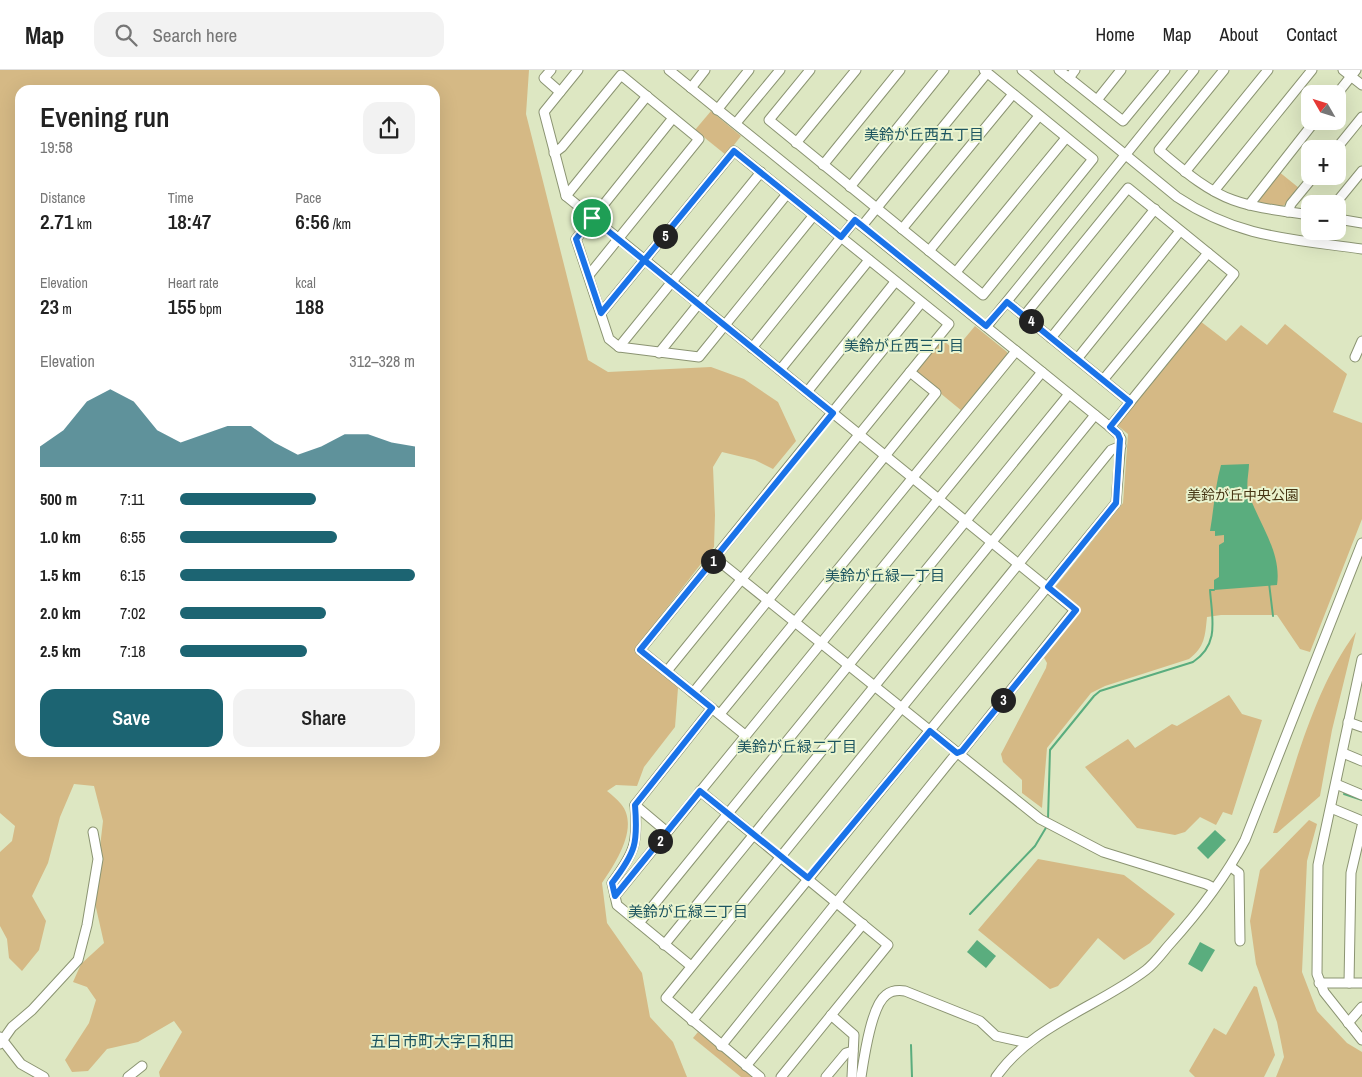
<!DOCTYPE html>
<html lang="en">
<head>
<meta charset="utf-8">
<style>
	body { margin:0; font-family:"Archivo Narrow","Noto Sans JP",sans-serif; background:#f2f2f2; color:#222; height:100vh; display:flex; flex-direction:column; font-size:19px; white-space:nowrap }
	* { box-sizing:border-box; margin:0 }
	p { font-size:16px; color:#767676 }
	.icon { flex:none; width:28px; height:28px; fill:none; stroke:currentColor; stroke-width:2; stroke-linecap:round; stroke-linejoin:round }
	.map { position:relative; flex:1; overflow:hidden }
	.drawer { position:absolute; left:15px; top:15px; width:425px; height:672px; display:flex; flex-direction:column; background:#fff; border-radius:15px; box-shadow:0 5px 20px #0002 }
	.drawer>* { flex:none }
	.needle { width:32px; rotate:309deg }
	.fabs { position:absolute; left:1301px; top:15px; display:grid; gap:10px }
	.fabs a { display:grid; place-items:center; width:45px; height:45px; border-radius:10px; background:#fff; box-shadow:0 5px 20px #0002; font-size:25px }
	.pin { position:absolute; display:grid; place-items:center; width:42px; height:42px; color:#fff; margin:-21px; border:2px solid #fff; border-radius:50%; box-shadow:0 1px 5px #0007 }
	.km { position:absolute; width:25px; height:25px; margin:-12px; border-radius:50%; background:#222; color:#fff; font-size:14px; line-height:25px; text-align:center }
	.round { display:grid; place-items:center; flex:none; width:52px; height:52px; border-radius:15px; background:#f2f2f2 }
	.head { display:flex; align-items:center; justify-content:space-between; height:85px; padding:0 25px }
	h1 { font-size:28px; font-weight:600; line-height:38px }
	.figures { display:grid; grid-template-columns:repeat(3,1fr); gap:8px; height:85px; padding:5px 25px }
	.figures div { display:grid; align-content:center }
	.figures b { font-size:21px; font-weight:600 }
	.figures small { font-size:14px; font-weight:400 }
	.figures p { font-size:14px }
	.chart { height:140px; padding:10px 25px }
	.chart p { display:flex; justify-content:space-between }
	.chart svg { width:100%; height:90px; margin-top:5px; fill:#1c6472; opacity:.7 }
	.action { display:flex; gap:10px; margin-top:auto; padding:10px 25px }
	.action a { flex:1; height:58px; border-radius:15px; background:#1c6472; color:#fff; font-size:20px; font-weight:600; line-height:58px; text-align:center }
	.action a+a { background:#f2f2f2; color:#222 }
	ul { padding:0 25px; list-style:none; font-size:16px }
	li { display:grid; grid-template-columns:80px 60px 1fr; align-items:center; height:38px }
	li i { height:12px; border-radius:6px; background:#1c6472 }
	header { display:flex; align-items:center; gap:30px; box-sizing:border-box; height:70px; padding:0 25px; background:#fff; border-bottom:1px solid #e0e0e0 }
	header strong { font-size:24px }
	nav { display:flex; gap:28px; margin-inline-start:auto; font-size:18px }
	.search { width:350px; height:45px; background:#f2f2f2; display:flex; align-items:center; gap:12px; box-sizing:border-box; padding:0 18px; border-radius:15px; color:#767676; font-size:19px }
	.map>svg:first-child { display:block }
	.green { fill:#d5b985; fill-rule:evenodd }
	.water { fill:#5aad7e }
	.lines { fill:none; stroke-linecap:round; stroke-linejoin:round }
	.stream { stroke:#5aad7e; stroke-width:2 }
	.minor-casing { stroke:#8b9472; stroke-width:11 }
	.minor { stroke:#fff; stroke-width:9 }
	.route-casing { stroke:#fff; stroke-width:10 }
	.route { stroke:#1a73e8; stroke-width:6 }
	.labels { text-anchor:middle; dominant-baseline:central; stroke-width:4; stroke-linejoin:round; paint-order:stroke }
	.park-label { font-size:14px; fill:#463513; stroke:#eaf4cf }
	.neighbourhood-label { font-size:15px; fill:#1d5560; stroke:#eaf4cf }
	.quarter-label { font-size:16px; fill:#1d5560; stroke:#eaf4cf }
</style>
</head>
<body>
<header>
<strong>Map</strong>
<div class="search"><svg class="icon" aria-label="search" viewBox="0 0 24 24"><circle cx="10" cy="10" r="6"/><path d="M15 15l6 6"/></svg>Search here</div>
<nav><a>Home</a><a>Map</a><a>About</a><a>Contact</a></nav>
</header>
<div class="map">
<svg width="1362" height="1007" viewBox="0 0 1362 1007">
	<rect width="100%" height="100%" fill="#dde7c2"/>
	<!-- green -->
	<g class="green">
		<path d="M0 0H529L526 44 588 290 608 302 711 297 744 309 778 332 796 371 773 399 755 390 722 382 713 397 715 445 714 477 639 574 637 581 678 618 675 657 644 697 637 716 616 715 607 721C612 725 617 729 621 734 640 757 615 794 602 813L607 853 642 903 650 947 673 972 687 1007H160L159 1002 182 962 174 951 138 972 107 979 88 1001 72 1002 65 990 89 953 96 930 87 917 73 912 81 894 104 873 94 829 103 751 94 716 74 714 60 747 48 793 32 826 46 851 39 880 22 901 9 888 7 869 0 856V782L12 771 15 756 0 743ZM20 20H435V682H20Z"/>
		<path d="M711 41 741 66 726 85 695 60Z"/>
		<path d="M1278 101 1299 118C1282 140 1285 139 1257 134L1255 129Z"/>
		<path d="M1200 251 1226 271 1241 255 1267 275 1285 254 1347 304 1333 342 1362 353V449L1310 582 1300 579 1277 545H1221L1207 547C1205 566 1205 577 1189 589L1105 616 1091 623 1047 678 1042 738 1022 723V710L1003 692 1001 684 1046 598 1047 593 1043 586 1080 540 1055 517 1123 433 1128 364 1117 355Z"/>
		<path d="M975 256 1007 282V285L962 341 917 304V298L941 269 955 280Z"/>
		<path d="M1356 562 1332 660 1320 726 1277 763H1273C1296 694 1313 621 1356 562Z"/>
		<path d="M1229 625 1242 644 1262 650 1232 745 1223 742 1216 755 1200 747 1185 762 1175 765 1137 758 1085 697 1128 669 1135 678 1172 654 1177 656Z"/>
		<path d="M1309 750 1317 754 1307 791 1302 902 1317 941 1347 973 1362 982V1007H1276L1284 987 1277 952 1256 894 1250 851 1260 800Z"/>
		<path d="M1038 789 1124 805 1175 844 1150 873 1124 890 1098 868 1058 916 1050 919 978 860Z"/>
		<path d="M1254 916 1257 917 1275 985 1264 1007H1195L1189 1001 1214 958 1226 965Z"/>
		<path d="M698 962 754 1007H741L693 968Z"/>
	</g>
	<!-- water -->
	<g class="water">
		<path d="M1249 394C1249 402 1246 414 1248 422 1258 452 1282 482 1277 515L1214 520V510L1219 507V475L1224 472V465L1215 466V461H1210C1214 438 1215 416 1221 395Z"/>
		<path d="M1215 760 1226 770 1208 789 1197 778Z"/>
		<path d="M977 870 996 886 986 898 967 882Z"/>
		<path d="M1200 872 1215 880 1202 902 1188 894Z"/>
	</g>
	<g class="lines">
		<!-- stream -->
		<g class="stream">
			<path d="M1269 513 1273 546"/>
			<path d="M1344 724 1362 730"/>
			<path d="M1048 749 1050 680 1094 626 1100 621 1193 592C1220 574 1212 549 1210 520H1214"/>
			<path d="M970 844 1035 776 1047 756"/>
			<path d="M911 975 912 1007"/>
		</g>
		<defs>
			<g id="minor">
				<path d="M551 0 544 8 560 22"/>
				<path d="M578 0 544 42 566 126 1075 540 962 681 957 683 951 690 721 976"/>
				<path d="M669 0 1110 357 1118 364 1121 369 1116 433 692 951"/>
				<path d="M810 0 769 50 983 225 1093 89 984 0"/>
				<path d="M1022 0 1177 127C1238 168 1292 169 1362 179"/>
				<path d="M1059 0 1123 51 1165 0"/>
				<path d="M1224 0 1159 80C1182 99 1205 120 1233 130 1258 139 1284 141 1310 145"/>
				<path d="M1343 0 1362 15"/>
				<path d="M1069 8 1075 0"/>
				<path d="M691 18 705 0"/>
				<path d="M1337 24 1356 0"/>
				<path d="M1097 30 1121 0"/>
				<path d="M717 40 749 0"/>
				<path d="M673 48 576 169 609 269 619 277 699 287 814 145"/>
				<path d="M736 53 780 0"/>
				<path d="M796 73 856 0"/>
				<path d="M1336 79 1362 47"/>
				<path d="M554 83 562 77 621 5 699 69 589 205"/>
				<path d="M823 95 900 0"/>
				<path d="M1185 102 1268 0"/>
				<path d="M850 117 944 0"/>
				<path d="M1214 121 1312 0"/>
				<path d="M566 126 647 26"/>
				<path d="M1335 134 1362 101"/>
				<path d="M1249 135 1315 51"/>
				<path d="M1288 142 1291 134 1314 106"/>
				<path d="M1338 149 1362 153"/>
				<path d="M862 156 987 3"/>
				<path d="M902 159 1013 24"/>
				<path d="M929 181 1039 46"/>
				<path d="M956 202 1066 68"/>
				<path d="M1007 232 1130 332"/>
				<path d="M601 243 734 81 949 254 667 601"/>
				<path d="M1024 246 1128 118 1234 204 1110 357"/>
				<path d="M987 256 1194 0"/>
				<path d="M1051 268 1155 139"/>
				<path d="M619 277 761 102"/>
				<path d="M752 278 855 150"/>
				<path d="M659 283 787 124"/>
				<path d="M1355 287 1362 271"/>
				<path d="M1077 289 1180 161"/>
				<path d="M780 300 869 190"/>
				<path d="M1103 310 1208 183"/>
				<path d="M807 322 895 212"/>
				<path d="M715 488 1040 749 1103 782 1206 814 1214 818"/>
				<path d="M1362 589 1318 795 1317 904 1324 922 1362 970"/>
				<path d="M693 623 936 323 910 302"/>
				<path d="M720 644 1016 281"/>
				<path d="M1348 652 1362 657"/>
				<path d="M745 665 640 580 921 233"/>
				<path d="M1343 683 1362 691"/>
				<path d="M1336 714 1362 725"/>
				<path d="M700 721 888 875 781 1007"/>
				<path d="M1331 738 1362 751"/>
				<path d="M667 762 635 735 712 638"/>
				<path d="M1231 797 1239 803 1240 871"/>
				<path d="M615 826 612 813C635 782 638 773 635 735"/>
				<path d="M639 853 1069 324"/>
				<path d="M664 875 1095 345"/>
				<path d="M691 896 617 835 615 826 1042 302"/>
				<path d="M1319 913H1362"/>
				<path d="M1349 913 1351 803 1362 756"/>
				<path d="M831 945 854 965 852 1007"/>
				<path d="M1348 953 1362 937"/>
				<path d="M0 967 21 994 44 1007"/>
				<path d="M0 974 12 957 32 940 78 890 87 855 98 789 93 762"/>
				<path d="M746 996 863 854"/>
				<path d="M128 1007 142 996"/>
				<path d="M760 1007 666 928 1111 380 1121 376"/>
				<path d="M826 1007 846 983 853 981"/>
				<path d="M861 1007C864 988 871 936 886 925 892 920 898 920 905 921L980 951 996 966 1028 973"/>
				<path d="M996 1007C1032 955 1098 937 1146 900 1155 893 1162 883 1169 875 1198 843 1225 808 1245 770L1362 473"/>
			</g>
		</defs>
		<!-- minor casing -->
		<use href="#minor" class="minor-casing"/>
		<!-- minor -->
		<use href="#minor" class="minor"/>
	</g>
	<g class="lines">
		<defs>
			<path id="route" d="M592 148 833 343 640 580 712 638 635 735C638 773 636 782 612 813L615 826 700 721 808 808 930 661 957 683 962 681 1076 540 1048 517 1116 433 1120 369 1118 364 1110 357 1130 332 1007 232 986 256 855 150 841 167 734 81 601 243 576 169 592 148"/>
		</defs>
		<!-- route casing -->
		<use href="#route" class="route-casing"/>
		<!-- route -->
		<use href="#route" class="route"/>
	</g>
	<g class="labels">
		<!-- park labels -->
		<g class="park-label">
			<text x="1243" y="425">美鈴が丘中央公園</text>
		</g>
		<!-- neighbourhood labels -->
		<g class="neighbourhood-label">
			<text x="924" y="64">美鈴が丘西五丁目</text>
			<text x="904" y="275">美鈴が丘西三丁目</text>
			<text x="885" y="505">美鈴が丘緑一丁目</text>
			<text x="797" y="676">美鈴が丘緑二丁目</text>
			<text x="688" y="841">美鈴が丘緑三丁目</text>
		</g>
		<!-- quarter labels -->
		<g class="quarter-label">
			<text x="442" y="971">五日市町大字口和田</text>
		</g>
	</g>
</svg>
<div class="fabs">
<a><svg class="needle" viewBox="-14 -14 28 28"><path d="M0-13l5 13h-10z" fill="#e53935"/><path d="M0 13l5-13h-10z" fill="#767676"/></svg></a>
<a>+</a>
<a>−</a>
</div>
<div class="pin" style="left:592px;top:148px;background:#1e9e55"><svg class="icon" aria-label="arrive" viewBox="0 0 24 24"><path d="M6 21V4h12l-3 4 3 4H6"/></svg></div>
<b class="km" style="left:713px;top:491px">1</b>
<b class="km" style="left:660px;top:771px">2</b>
<b class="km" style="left:1003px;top:630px">3</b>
<b class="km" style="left:1031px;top:251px">4</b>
<b class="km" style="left:665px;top:166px">5</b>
<section class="drawer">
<div class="head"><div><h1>Evening run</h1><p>19:58</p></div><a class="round"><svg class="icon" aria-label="share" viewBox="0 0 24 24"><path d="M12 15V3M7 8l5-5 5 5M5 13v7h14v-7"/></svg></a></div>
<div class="figures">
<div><p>Distance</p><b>2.71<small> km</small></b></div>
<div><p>Time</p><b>18:47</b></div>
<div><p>Pace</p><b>6:56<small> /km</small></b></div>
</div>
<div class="figures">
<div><p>Elevation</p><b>23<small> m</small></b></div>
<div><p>Heart rate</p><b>155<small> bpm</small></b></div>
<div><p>kcal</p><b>188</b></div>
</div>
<div class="chart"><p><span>Elevation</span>312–328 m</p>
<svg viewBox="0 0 160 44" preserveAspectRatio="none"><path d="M0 44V34L10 26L20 12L30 6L40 12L50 26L60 32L70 28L80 24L90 24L100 32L110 38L120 34L130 28L140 28L150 32L160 34V44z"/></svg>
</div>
<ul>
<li><b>500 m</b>7:11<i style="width:58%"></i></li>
<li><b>1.0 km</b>6:55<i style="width:67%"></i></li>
<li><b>1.5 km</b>6:15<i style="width:100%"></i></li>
<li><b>2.0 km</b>7:02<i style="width:62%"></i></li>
<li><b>2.5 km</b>7:18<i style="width:54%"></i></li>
</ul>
<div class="action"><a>Save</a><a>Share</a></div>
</section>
</div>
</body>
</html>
